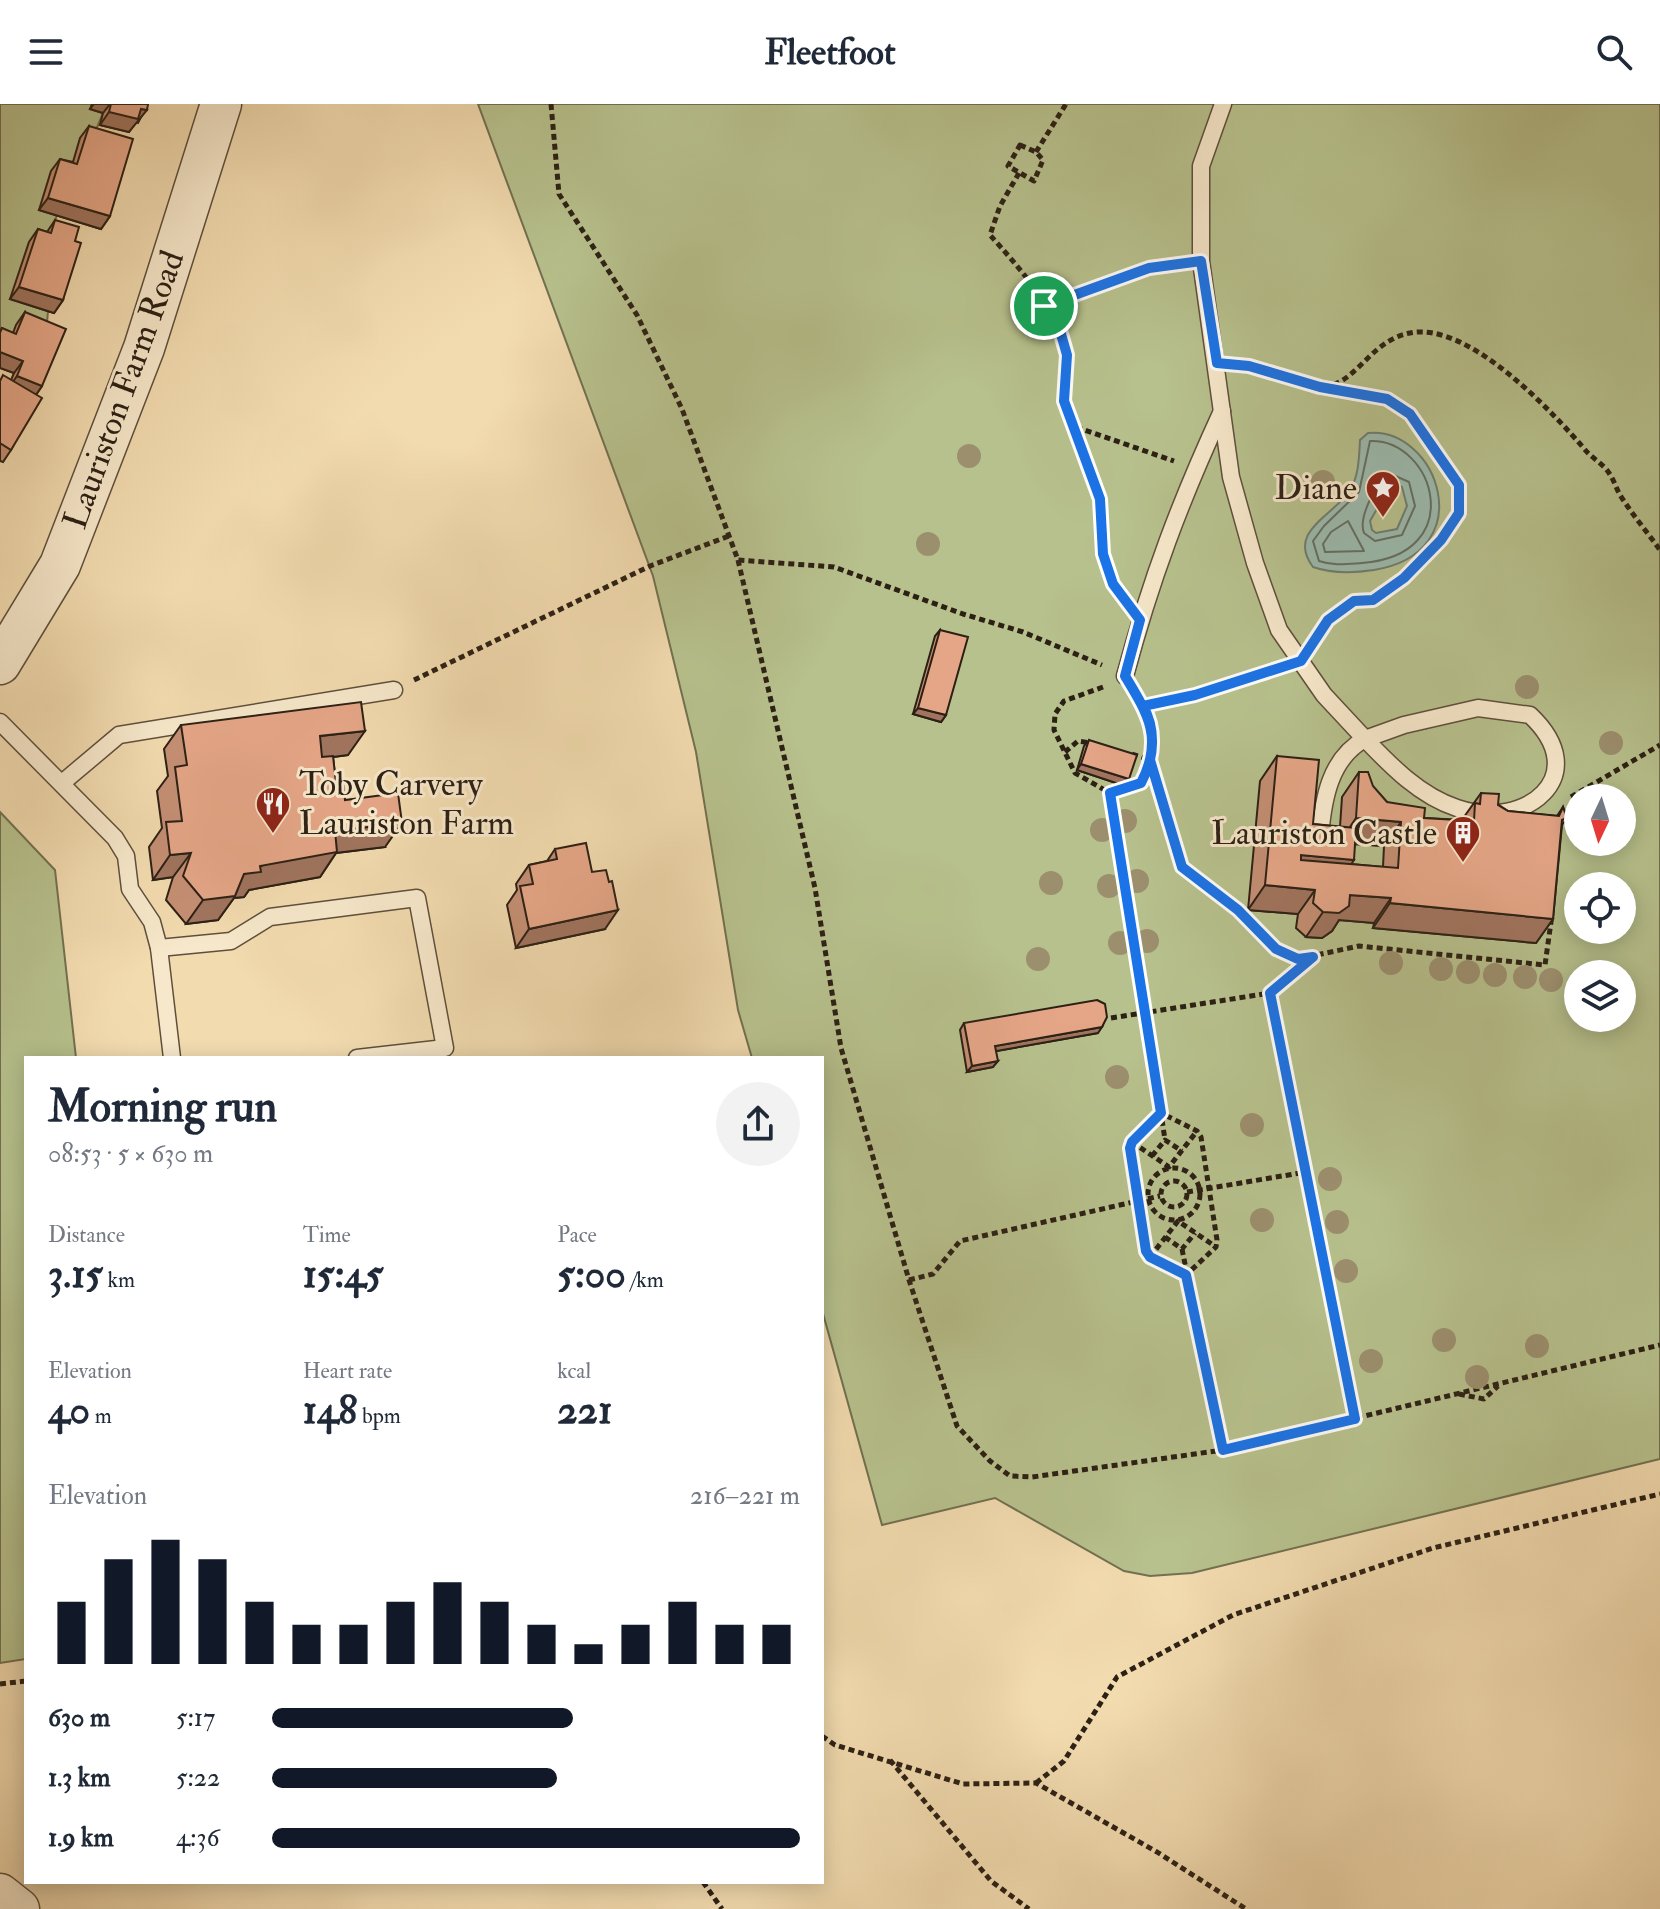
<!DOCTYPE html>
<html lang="en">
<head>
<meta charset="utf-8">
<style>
	body { margin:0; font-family:"IM FELL Double Pica",serif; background:#f2f2f3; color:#1f2937; height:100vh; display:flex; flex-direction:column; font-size:30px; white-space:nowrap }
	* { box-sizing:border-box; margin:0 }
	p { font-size:26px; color:#747a83 }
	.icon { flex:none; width:44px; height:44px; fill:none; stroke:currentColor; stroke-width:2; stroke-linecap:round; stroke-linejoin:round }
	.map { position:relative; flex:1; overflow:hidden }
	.sheet { position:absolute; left:24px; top:952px; width:800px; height:828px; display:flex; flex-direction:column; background:#fff; border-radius:0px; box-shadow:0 4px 20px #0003 }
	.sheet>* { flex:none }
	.needle { width:52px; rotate:184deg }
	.buttons { position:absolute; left:1564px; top:680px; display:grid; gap:16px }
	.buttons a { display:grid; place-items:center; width:72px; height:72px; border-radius:50%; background:#fff; box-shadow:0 4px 20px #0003; font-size:40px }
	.pin { position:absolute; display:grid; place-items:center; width:68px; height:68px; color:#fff; margin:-34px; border:4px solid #fff; border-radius:50%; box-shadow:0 2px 8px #0007 }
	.round { display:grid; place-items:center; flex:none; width:84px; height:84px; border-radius:42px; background:#f2f2f3 }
	.summary { display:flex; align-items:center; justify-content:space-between; height:136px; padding:0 24px }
	h1 { font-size:44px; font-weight:800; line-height:60px }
	.metrics { display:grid; grid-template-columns:repeat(3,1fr); gap:12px; height:136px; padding:8px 24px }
	.metrics div { display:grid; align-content:center }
	.metrics b { font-size:40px; font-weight:800 }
	.metrics small { font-size:22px; font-weight:400 }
	.metrics p { font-size:22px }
	.chart { height:224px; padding:16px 24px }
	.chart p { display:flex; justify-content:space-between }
	.chart svg { width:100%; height:144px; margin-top:8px; stroke:#111827; stroke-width:6 }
	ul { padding:0 24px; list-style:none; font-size:26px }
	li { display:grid; grid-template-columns:128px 96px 1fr; align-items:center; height:60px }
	li i { height:20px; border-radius:10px; background:#111827 }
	header { display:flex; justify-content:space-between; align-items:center; height:104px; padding:0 24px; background:#fff; font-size:36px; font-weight:800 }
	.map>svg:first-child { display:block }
	.green { fill:#b7c18d; stroke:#727051; stroke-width:2; fill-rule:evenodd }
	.water { fill:#9bbbaf; stroke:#6f7d71; stroke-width:2; fill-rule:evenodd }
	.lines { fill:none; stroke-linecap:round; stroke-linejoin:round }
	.shore { stroke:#646e62; stroke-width:2 }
	.service-casing { stroke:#5e4f3c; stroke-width:19 }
	.tertiary-casing { stroke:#5e4f3c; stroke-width:43 }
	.path { stroke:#2c2015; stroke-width:5; stroke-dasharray:6 4; stroke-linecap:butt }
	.service { stroke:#f7e8cb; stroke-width:16 }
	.tertiary { stroke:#f7e8cb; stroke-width:40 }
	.tree { fill:#9c8f6e }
	.wall { fill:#c58f74; stroke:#2c2015; stroke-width:2; fill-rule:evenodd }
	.shaded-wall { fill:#a0745e; stroke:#2c2015; stroke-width:2 }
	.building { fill:#e5a687; stroke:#2c2015; stroke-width:2 }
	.route-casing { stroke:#fff; stroke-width:16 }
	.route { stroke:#1a73e8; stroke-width:10 }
	.labels { text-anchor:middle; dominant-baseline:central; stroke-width:6; stroke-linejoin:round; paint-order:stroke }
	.street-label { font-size:34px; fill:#2c2015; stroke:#f7e8cb }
	.poi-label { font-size:34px; fill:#2c2015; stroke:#f7e8cb; text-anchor:end }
</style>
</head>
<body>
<header><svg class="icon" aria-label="menu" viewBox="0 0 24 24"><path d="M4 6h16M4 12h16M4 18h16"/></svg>Fleetfoot<svg class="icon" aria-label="search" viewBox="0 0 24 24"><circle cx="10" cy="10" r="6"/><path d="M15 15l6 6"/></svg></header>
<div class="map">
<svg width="1660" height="1805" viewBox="0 0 1660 1805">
	<rect width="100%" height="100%" fill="#f2dbaf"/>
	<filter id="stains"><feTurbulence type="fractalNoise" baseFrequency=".0025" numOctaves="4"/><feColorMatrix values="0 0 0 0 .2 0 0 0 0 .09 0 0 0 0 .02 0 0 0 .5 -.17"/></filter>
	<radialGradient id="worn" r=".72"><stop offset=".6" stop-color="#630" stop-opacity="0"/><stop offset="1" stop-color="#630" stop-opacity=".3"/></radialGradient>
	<!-- green -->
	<g class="green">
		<path d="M0 0H92L91 5 103 9 91 38 69 73 53 123 11 195 48 207 47 219 7 243 0 240Z"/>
		<path d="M478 0H1660V1355L1192 1469 1150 1472 1124 1467 995 1394 882 1421 822 1206V954H752L738 906 696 648 653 472ZM1578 694H1622V738H1578ZM1578 782H1622V826H1578ZM1578 870H1622V914H1578Z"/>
		<path d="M0 708 55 766 76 954H26V1555L0 1559Z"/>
	</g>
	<!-- water -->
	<path class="water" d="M1368 329C1437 322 1483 448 1374 466 1354 469 1333 470 1313 463 1286 427 1334 412 1350 386 1359 372 1359 353 1360 336ZM1393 377 1402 383 1407 402 1397 425 1376 429 1372 426 1370 417Z"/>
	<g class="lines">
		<!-- shore -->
		<g class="shore">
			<path d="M1370 337C1435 335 1469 451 1362 459 1347 460 1333 462 1319 457L1313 437 1324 422 1359 388Z"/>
			<path d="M1391 370 1409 378 1415 402 1402 431 1375 437 1364 429C1358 414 1376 377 1391 370Z"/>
			<path d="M1348 417 1364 447 1325 448 1323 440 1331 428Z"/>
		</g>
		<defs>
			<g id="service">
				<path d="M1223 0 1201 62V157L1231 373 1255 459 1279 526 1324 591 1365 635C1330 654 1323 695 1320 733"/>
				<path d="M1125 572C1151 475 1180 398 1222 307"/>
				<path d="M1478 604 1530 611C1595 672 1525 727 1457 704 1420 692 1391 662 1365 635L1404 621Z"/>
				<path d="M0 618 115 734 126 752 130 785 152 818 159 844 172 954"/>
				<path d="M62 679 119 631 394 586"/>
				<path d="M159 844 231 837 270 813 417 794 445 944 357 954"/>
			</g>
			<g id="tertiary">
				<path d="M0 560 60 461 144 244 221 0"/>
				<path d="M0 1790 19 1805"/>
			</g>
		</defs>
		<!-- service casing -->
		<use href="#service" class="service-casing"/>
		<!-- tertiary casing -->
		<use href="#tertiary" class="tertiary-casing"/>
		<!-- path -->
		<g class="path">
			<path d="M551 0 559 90 637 211 682 305 738 456 834 463 963 510 1023 528 1102 561"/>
			<path d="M1020 41 1036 48 1043 56 1034 77 1008 62Z"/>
			<path d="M1036 48 1066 0"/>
			<path d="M1019 69 1000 102 990 131C1015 159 1064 213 1067 252 1069 279 1063 293 1070 321L1174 357"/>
			<path d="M1044 202 1149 164 1180 159"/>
			<path d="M1237 261 1320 283C1356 283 1368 237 1410 229 1468 217 1553 308 1587 348 1594 355 1604 361 1609 369 1614 376 1616 384 1620 391 1632 410 1647 428 1660 446"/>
			<path d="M1071 322C1080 345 1091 368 1099 392 1110 429 1096 458 1123 493"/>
			<path d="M738 456 815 784 841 944 909 1176 957 1322 990 1357 1010 1372 1032 1373 1223 1346 1660 1241"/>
			<path d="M1315 535C1324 521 1338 502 1354 497 1360 495 1367 497 1373 495 1396 487 1452 433 1459 409 1466 387 1452 370 1441 353 1405 299 1395 297 1333 283"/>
			<path d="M414 576 650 462 729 432"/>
			<path d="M1103 583 1064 597 1055 610 1054 626 1075 669 1110 689 1141 679C1158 648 1155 622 1138 593"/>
			<path d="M1143 602 1195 591 1278 563"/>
			<path d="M1065 648 1078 637 1091 639"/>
			<path d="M1132 650 1150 656 1182 763 1238 806 1276 845 1298 855 1359 842 1545 861 1552 811"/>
			<path d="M1110 689 1161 1009 1197 1027 1201 1033 1217 1136 1216 1143 1186 1171 1150 1153 1146 1147 1130 1044 1132 1038 1161 1009 1165 1036"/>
			<path d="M1571 693 1660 641"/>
			<path d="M1270 889 1312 854"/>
			<path d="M1111 914 1270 889 1355 1315"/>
			<path d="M1132 1038 1169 1063 1197 1027"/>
			<path d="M1152 1052 1165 1036 1182 1047"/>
			<circle cx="1174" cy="1090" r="26"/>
			<circle cx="1174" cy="1090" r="13"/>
			<path d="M1187 1088 1306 1068"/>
			<path d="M1165 1133 1182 1145 1195 1129"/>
			<path d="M1182 1145 1223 1346"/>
			<path d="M1150 1153 1178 1117 1216 1143"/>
			<path d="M909 1176 933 1170 960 1137 1160 1092"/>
			<path d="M1459 1290 1484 1295 1498 1282"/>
			<path d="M0 1580 26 1577"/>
			<path d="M822 1632 835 1641 963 1680 1036 1679 1157 1748 1246 1805"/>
			<path d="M890 1656 991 1777 1029 1805"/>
			<path d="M1036 1679 1064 1657 1117 1573 1233 1511 1433 1444 1660 1390"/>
			<path d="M703 1778 722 1805"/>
		</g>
		<!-- service -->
		<use href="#service" class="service"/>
		<!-- tertiary -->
		<use href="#tertiary" class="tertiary"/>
	</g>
	<!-- trees -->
	<g class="tree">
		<circle cx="969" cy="352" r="12"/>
		<circle cx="1323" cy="378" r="12"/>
		<circle cx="928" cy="440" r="12"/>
		<circle cx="1527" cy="583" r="12"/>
		<circle cx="1611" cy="639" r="12"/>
		<circle cx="1125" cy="717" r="12"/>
		<circle cx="1102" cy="726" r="12"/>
		<circle cx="1137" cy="777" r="12"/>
		<circle cx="1051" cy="779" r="12"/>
		<circle cx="1109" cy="782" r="12"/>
		<circle cx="1147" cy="837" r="12"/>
		<circle cx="1120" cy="839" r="12"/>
		<circle cx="1038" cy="855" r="12"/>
		<circle cx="1391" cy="859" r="12"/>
		<circle cx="1441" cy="865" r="12"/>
		<circle cx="1468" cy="868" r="12"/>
		<circle cx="1495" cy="871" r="12"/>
		<circle cx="1525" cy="873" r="12"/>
		<circle cx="1551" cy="876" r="12"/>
		<circle cx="1117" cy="973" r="12"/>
		<circle cx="1252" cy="1021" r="12"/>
		<circle cx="1330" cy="1075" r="12"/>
		<circle cx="1262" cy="1116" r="12"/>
		<circle cx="1337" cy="1118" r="12"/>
		<circle cx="1346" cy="1167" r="12"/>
		<circle cx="1444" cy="1236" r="12"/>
		<circle cx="1537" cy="1242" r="12"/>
		<circle cx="1371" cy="1257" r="12"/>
		<circle cx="1477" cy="1273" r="12"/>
	</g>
	<!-- wall -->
	<g class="wall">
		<path d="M92 0H148L138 19 136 18 129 28 100 21 103 9 90 5Z"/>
		<path d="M89 22 110 112 101 125 39 106 51 67 60 55 73 58 80 34Z"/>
		<path d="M55 116 75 137 63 196 54 209 10 195 29 138 38 125 47 128Z"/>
		<path d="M25 208 42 282 36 291 11 346 3 358 0 357V276H11L14 269 0 264V227L2 224 13 229 16 221Z"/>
		<path d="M940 526 946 611 941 618 913 610 935 532Z"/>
		<path d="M181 621 348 651 333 653 336 679 345 696 385 743 336 749 320 773 249 786 244 793 234 794 218 816 186 820 166 796 173 773 153 776 149 743 162 724 157 687 168 672 164 645Z"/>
		<path d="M1089 636 1125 682 1077 666 1084 642Z"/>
		<path d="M1277 652 1313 720 1340 723 1342 693 1359 668 1387 698 1424 714 1463 716 1464 713 1481 689 1508 707 1557 712 1563 703 1567 714 1562 721 1553 815 1536 839 1373 824 1374 819 1339 816 1332 827 1322 834 1306 833 1296 824 1298 810 1248 806 1260 677ZM1355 740 1384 742 1383 763 1351 760Z"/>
		<path d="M555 745 605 825 516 844 507 801 517 786 516 780 529 761 547 757Z"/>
		<path d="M964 919 1098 929 996 947 993 963 967 968 960 926Z"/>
	</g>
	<!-- shaded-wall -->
	<g class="shaded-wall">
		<path d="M94 0H110L103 9 90 5Z"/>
		<path d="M141 5 147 6 129 28 100 21 109 8Z"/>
		<path d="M48 94 110 112 101 125 39 106Z"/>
		<path d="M19 183 63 196 54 209 10 195Z"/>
		<path d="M0 248 23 257 14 269 0 264Z"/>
		<path d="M17 272 42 282 33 295 8 285Z"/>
		<path d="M918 604 946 611 941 618 913 610Z"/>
		<path d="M365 627 348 651 303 657 320 632Z"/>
		<path d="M1081 660 1129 675 1125 682 1077 666Z"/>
		<path d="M1356 714 1401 718 1384 742 1339 739Z"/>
		<path d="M402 719 385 743 336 749 320 773 249 786 244 793 234 794 218 816 186 820 203 796 244 770 335 727Z"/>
		<path d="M191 749 173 773 153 776 170 751Z"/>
		<path d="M1301 751 1354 756 1337 781 1284 776Z"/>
		<path d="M1265 781 1315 786 1298 810 1248 806Z"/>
		<path d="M1350 791 1391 794 1374 819 1339 816 1332 827 1322 834 1306 833 1323 808Z"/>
		<path d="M1390 799 1553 815 1536 839 1373 824Z"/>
		<path d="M618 806 605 825 516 844 529 825Z"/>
		<path d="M1102 923 1098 929 991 948 995 942Z"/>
		<path d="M998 957 993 963 967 968 972 962Z"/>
	</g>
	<!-- building -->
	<g class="building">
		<path d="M111 0H148L147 6 141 5 138 15 109 8Z"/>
		<path d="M89 22 133 35 110 112 48 94 60 55 77 60Z"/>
		<path d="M55 116 79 123 75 137 81 139 63 196 19 183 38 125 51 129Z"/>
		<path d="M25 208 66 225 42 282 17 272 23 257 0 248V229L2 224 16 230Z"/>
		<path d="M3 271 42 294 11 346 0 339V277Z"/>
		<path d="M940 526 968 533 946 611 918 604Z"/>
		<path d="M361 598 365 627 320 632 322 653 333 652 336 679 343 678 345 696 398 689 402 719 335 727 337 748 260 762 261 768 244 770 235 792 203 796 183 772 191 749 170 751 166 718 182 717 175 663 187 661 181 621Z"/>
		<path d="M1089 636 1137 651 1129 675 1081 660Z"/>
		<path d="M1277 652 1319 656 1313 720 1356 724 1354 756 1301 751V756L1398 764 1401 718 1356 714 1359 668H1368L1373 682 1387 698 1425 704 1424 714 1474 717 1475 699 1480 700 1481 689 1499 690 1498 701 1508 707 1559 712 1563 703 1567 714 1562 716 1553 815 1390 799 1391 794 1350 791 1349 802 1339 809 1323 808 1313 799 1315 786 1265 781Z"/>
		<path d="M586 739 592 768 606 766 609 778 612 777 618 806 529 825 520 782 533 780 529 761 557 755 555 745Z"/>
		<path d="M1097 896 1105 900 1107 913 1102 923 995 942 998 957 972 962 964 919Z"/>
	</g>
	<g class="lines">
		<defs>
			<path id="route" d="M1044 202 1061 230 1067 251 1064 297 1100 395 1103 450 1113 480 1140 516 1125 572C1148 610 1164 635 1141 679L1110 689 1161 1009 1132 1038 1130 1044 1146 1147 1150 1153 1186 1171 1223 1346 1355 1315 1270 889 1313 853 1298 855 1276 845 1238 806 1182 763 1150 656C1154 637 1152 618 1143 602L1195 591 1301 557 1328 516 1354 497 1373 496 1404 474 1441 436 1459 409V381L1410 310 1387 295 1320 283 1249 262 1217 259 1201 157 1149 164 1044 202"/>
		</defs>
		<!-- route casing -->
		<use href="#route" class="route-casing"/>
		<!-- route -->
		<use href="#route" class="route"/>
	</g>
	<!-- icons -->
	<defs>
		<symbol id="sight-pin" viewBox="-11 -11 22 30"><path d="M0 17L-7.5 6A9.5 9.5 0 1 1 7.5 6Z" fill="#8f2418" stroke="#f7e8cb"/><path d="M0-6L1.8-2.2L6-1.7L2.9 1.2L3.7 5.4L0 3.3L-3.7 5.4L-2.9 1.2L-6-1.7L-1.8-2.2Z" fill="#fff"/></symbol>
		<symbol id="restaurant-pin" viewBox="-11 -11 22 30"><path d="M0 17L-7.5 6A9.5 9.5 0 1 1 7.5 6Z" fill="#8f2418" stroke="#f7e8cb"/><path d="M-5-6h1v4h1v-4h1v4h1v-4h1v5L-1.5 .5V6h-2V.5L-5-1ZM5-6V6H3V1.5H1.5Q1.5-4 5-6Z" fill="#fff"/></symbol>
		<symbol id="building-pin" viewBox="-11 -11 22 30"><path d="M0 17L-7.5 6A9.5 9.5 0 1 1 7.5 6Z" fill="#8f2418" stroke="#f7e8cb"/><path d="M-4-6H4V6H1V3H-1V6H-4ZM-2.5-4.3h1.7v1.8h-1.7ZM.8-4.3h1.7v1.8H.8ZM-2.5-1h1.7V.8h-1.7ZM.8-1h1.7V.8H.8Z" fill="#fff"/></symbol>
	</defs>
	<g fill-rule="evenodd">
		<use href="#sight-pin" x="1363" y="364" width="40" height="54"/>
		<use href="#restaurant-pin" x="253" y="680" width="40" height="54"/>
		<use href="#building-pin" x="1443" y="709" width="40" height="54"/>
	</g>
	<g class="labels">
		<!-- street labels -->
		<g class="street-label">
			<text transform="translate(124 286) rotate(-70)">Lauriston Farm Road</text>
		</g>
		<!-- poi labels -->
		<g class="poi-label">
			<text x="1357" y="384">Diane</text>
			<text x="299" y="680" text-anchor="start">Toby Carvery<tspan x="299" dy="39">Lauriston Farm</tspan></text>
			<text x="1437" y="729">Lauriston Castle</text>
		</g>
	</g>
	<rect width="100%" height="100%" filter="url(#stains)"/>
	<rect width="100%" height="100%" fill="url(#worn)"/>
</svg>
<div class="buttons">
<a><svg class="needle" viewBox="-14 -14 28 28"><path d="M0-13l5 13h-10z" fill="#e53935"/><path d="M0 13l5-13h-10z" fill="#747a83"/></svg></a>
<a><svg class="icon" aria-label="locate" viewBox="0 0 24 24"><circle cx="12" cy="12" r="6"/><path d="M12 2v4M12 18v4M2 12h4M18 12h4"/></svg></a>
<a><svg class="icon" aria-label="layers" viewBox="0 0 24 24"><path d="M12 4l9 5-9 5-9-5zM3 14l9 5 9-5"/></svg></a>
</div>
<div class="pin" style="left:1044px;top:202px;background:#1e9e55"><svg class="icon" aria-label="arrive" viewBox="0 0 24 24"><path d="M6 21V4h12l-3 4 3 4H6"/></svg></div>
<section class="sheet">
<div class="summary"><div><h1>Morning run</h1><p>08:53 · 5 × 630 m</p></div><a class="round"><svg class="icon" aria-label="share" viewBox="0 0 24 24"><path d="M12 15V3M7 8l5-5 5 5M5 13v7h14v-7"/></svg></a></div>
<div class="metrics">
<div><p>Distance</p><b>3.15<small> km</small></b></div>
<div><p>Time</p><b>15:45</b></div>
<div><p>Pace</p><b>5:00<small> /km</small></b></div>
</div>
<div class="metrics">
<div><p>Elevation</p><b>40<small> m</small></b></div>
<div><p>Heart rate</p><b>148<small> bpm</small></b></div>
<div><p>kcal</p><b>221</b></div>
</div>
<div class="chart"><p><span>Elevation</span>216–221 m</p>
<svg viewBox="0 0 160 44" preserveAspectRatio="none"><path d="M5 44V25M15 44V12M25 44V6M35 44V12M45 44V25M55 44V32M65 44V32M75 44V25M85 44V19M95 44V25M105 44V32M115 44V38M125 44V32M135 44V25M145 44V32M155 44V32"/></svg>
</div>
<ul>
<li><b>630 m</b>5:17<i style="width:57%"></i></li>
<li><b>1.3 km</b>5:22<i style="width:54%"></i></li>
<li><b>1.9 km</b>4:36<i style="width:100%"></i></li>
</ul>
</section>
</div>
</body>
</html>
